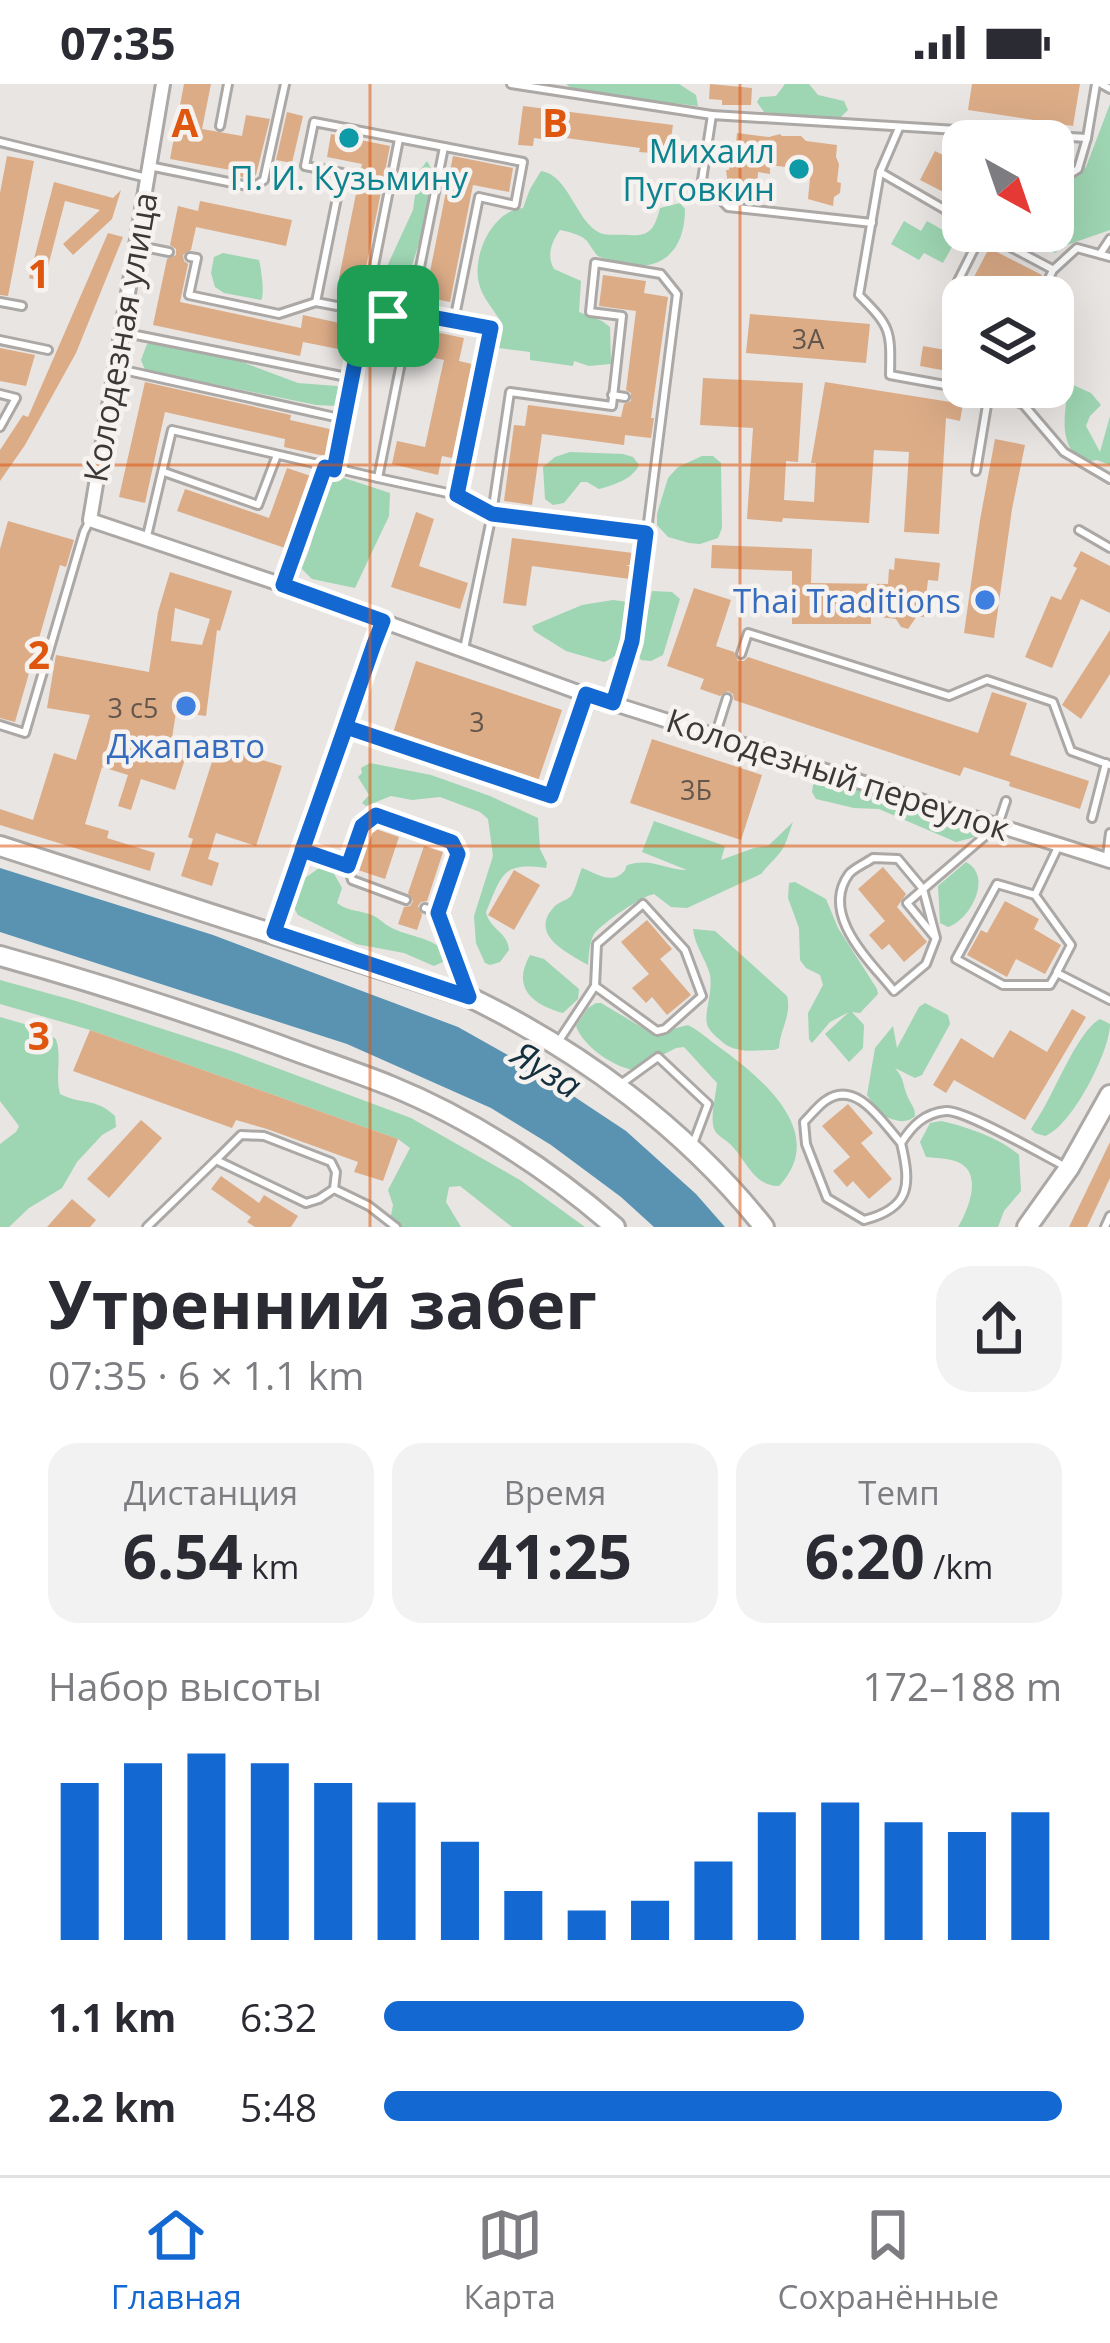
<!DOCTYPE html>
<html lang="ru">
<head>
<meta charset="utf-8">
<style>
	body { margin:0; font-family:"Open Sans",sans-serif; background:#f2f2f3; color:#2b2b33; height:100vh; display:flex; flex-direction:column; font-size:45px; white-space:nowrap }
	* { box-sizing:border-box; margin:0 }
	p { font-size:39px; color:#7c7c81 }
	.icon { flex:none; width:66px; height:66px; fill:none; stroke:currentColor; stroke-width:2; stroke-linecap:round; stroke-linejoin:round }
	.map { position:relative; height:1143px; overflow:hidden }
	.sheet { display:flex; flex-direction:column; background:#fff; flex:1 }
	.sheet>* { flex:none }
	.needle { width:78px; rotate:140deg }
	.controls { position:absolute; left:942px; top:36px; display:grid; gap:24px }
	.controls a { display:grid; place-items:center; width:132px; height:132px; border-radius:24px; background:#fff; box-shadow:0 12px 48px #0002; font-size:60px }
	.pin { position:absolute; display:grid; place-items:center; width:102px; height:102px; color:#fff; margin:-51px; border-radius:24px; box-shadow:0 6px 18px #0006 }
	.round { display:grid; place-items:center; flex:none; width:126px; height:126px; border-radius:36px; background:#f2f2f3 }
	.head { display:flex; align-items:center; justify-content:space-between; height:204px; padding:0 48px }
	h1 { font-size:66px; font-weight:700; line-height:90px }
	.metrics { display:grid; grid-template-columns:repeat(3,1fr); gap:18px; height:204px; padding:12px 48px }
	.metrics div { display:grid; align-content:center; border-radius:30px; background:#f2f2f3; text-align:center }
	.metrics b { font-size:60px; font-weight:700 }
	.metrics small { font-size:33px; font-weight:400 }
	.metrics p { font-size:33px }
	.chart { height:336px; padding:24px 48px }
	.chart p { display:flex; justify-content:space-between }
	.chart svg { width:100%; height:216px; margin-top:12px; stroke:#1368d2; stroke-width:6 }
	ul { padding:0 48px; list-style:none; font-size:39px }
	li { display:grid; grid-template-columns:192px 144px 1fr; align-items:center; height:90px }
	li i { height:30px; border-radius:15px; background:#1368d2 }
	.status { display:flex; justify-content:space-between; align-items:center; height:84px; padding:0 60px; background:#fff; direction:ltr }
	.status svg { height:33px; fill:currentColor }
	.menu { display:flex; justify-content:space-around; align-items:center; height:168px; border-top:3px solid #e1e1e2; background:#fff; font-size:33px; color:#7c7c81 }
	.menu a { display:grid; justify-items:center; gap:6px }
	.menu .on { color:#1368d2 }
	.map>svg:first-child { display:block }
	.green { fill:#9ed5b2 }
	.water { fill:#5993b1 }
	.building { fill:#dcac87; fill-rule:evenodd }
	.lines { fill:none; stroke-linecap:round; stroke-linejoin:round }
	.lane-casing { stroke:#aba8a6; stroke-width:12 }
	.street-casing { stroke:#aba8a6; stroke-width:18 }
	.secondary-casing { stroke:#aba8a6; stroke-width:24 }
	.lane { stroke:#fff; stroke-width:6 }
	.street { stroke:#fff; stroke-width:12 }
	.secondary { stroke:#fff; stroke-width:18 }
	.route-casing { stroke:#fff; stroke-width:24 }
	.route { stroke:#1368d2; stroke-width:15 }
	.grid { fill:none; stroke:#df570e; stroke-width:3; stroke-opacity:0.55 }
	.culture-dot { fill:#0f9aa8; stroke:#f6f2f0; stroke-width:4.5 }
	.shop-dot { fill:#3f7fe0; stroke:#f6f2f0; stroke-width:4.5 }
	.labels { text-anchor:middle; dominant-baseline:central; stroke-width:9; stroke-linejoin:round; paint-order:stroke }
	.number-label { font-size:27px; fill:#63564c }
	.culture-label { font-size:33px; fill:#0d838f; stroke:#f6f2f0; text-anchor:end }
	.street-label { font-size:33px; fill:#3b3938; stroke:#f6f2f0 }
	.shop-label { font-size:33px; fill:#366cbe; stroke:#f6f2f0; text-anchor:end }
	.water-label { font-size:36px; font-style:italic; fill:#14303e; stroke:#f6f2f0 }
	.grid-label { font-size:39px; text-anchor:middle; font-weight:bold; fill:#df570e; stroke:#f6f2f0; stroke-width:9; stroke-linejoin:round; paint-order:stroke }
</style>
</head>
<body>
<div class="status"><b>07:35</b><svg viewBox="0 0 49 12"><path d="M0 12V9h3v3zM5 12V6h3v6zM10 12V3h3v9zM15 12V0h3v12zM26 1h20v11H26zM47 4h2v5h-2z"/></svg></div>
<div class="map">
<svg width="1110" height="1143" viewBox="0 0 1110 1143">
	<rect width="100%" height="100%" fill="#e8e5e3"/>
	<!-- green -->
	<g class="green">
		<path d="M566 0H679L696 11 698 22 602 11 571 4Z"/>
		<path d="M785 0H809L818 11 844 17 848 26 840 34 829 35 764 28 757 18 760 13 776 12Z"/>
		<path d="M1110 20V146L1064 162 1055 169 1013 149 1011 147H1053V110L1086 83Z"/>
		<path d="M427 77 432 86 427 134 402 213 395 220 373 221 372 210 378 202 413 126 418 89Z"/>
		<path d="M541 87C569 91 576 138 600 149 608 152 620 150 629 151 651 153 655 143 660 124L680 119 685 125C685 169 659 191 616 178 615 178 599 173 598 172 596 171 588 158 587 157 580 150 569 148 560 146 552 157 546 171 554 185L581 197 579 228 602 237 610 243 611 280 589 282 574 277 573 282 530 276V268L499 264 493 257 500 237C494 225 484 216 480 203 470 174 492 126 523 124L530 105Z"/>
		<path d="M904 137 921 147 927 137 957 154 943 179 924 169 919 176 891 160Z"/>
		<path d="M223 169 259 176C261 184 265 211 261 216L224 209 215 203 211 189 214 173Z"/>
		<path d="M152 258 237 276 298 299 337 302 344 309 341 319 337 322 316 321 145 286 141 276 147 260Z"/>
		<path d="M1071 300 1091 309 1101 321 1090 332 1086 342 1100 368 1110 332V381L1097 376 1085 378C1057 363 1065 330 1068 304Z"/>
		<path d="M570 368 623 370 633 373 639 381C633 395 614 401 599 405L587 398H581L564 419 553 421 545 415 543 383 555 373Z"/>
		<path d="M702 372H713L721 379 722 444 718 454 700 460 689 459 668 453 657 441V430L668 394 678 383Z"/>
		<path d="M338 392 390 409 389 432 355 504 312 495 301 484C311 466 312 454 318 435 322 421 328 409 331 395Z"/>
		<path d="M652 507 672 508 680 515 663 571 651 577 641 576 635 567 638 552 647 533Z"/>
		<path d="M613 516 628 518 635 525C630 546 626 570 604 578L566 567 534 547 532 542 582 521Z"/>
		<path d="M370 679 431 691 490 712 538 734 540 765 547 779 546 784C502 778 502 790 486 828 489 845 508 848 509 866L500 878 490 881 485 879 476 859 474 832 493 772 488 735 480 728 440 713 412 716 391 712 366 722 362 719 369 711 358 693 362 689 361 684Z"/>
		<path d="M819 696 850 699 883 714 971 738 976 743 975 753 956 758 879 725 854 724 816 715 812 708 813 701Z"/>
		<path d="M654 737 725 762 721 776 754 764 768 762 793 738C789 748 786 763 778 771 772 778 766 783 761 790L687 824 671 823 654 810C642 812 602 839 594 850 589 859 589 871 588 881 568 869 528 851 554 823 558 818 566 817 571 812 576 805 578 792 582 784 593 788 609 799 620 791 632 782 619 782 636 779 653 776 670 786 687 786L642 768Z"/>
		<path d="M966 778C993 792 971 835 948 843L940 839 938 802Z"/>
		<path d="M322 782 332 786 342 804 337 819C349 828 361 826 374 832 380 835 384 840 390 843 408 853 429 852 444 867L445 877 434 882 404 869 356 860 298 831 293 822 305 794Z"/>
		<path d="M795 798 826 815 838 844 877 905 878 910 860 929 852 928 864 941 863 964 849 978 825 950 849 928 830 938 812 959 809 955 808 929 823 901 820 891 806 884 800 876 799 844 788 814 789 799Z"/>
		<path d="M693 845 715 847 787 912C792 931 780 945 779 964L774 966C754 966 734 971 719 955 715 952 708 945 707 940 704 928 713 909 710 891 706 875 695 863 693 845Z"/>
		<path d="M530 871 544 875 579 905 578 915 563 929C533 921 511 904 530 871Z"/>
		<path d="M0 896 76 917 234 968 411 1034 520 1096 585 1143H512L460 1102 449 1103 446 1118 461 1143H395L390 1137 393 1121 388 1106 410 1064 398 1055 90 946 0 920Z"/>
		<path d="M596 919H601L653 950 688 941C700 947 709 956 719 963 762 994 829 1049 779 1102 753 1102 746 1075 730 1060 726 1056 718 1052 715 1047 709 1036 716 1011 717 999L684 963 676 964 633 986C612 982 583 962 576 942L588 924Z"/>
		<path d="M925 919 948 931 950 940 922 991 915 994 895 984C905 996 902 999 907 1011 910 1020 915 1022 915 1032 904 1042 893 1035 880 1031L867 1011 875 964 893 942 897 964 919 923Z"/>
		<path d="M0 933 35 943 56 955C62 973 55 992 60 1010 81 1021 95 1013 115 1032L116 1043 102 1051 77 1078 62 1104 29 1124 9 1143H0V1060L16 1048 19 1042 0 1017Z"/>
		<path d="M1100 935 1110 940C1110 968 1071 1043 1045 1052L1035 1049 1031 1045 1034 1040C1053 1014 1076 948 1100 935Z"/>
		<path d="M941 1037C965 1042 1002 1055 1019 1071L1021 1107 1004 1127 998 1143H958C969 1125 983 1089 958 1078 948 1074 936 1074 926 1073L920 1058 930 1039Z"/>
	</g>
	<!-- water -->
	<path class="water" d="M0 784 213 851 458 943 531 984 626 1047 696 1110 725 1143H654L621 1113 551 1061 491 1024 347 960 0 848Z"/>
	<!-- building -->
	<g class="building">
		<path d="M184 0H211L202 45 242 52 246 31 270 35 256 91 250 95 241 93 236 87 170 75Z"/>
		<path d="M710 0 752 4 751 21H722V16L709 15Z"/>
		<path d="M972 0H1080L1073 42 968 26Z"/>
		<path d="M523 22 673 41 667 79 651 77 652 69 639 68 640 64 551 52 550 56 534 54 533 62 518 61Z"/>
		<path d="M287 28 303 32 292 79 276 76Z"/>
		<path d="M737 49 769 53 780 50 782 52H801L806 57 837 61 836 73 839 80 837 98 841 99 840 109 834 113 833 122 808 115 810 94 800 93 801 85 770 81V90L758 88 757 106 745 105 744 109 729 107 726 86H729L731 68 736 59Z"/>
		<path d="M331 50 390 62 363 199 339 194 362 80 327 73Z"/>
		<path d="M935 67 963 81V118L920 96Z"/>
		<path d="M7 72 34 77 8 212 0 211V109Z"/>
		<path d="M453 72 513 84 509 108 473 101 450 218 425 213Z"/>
		<path d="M54 98 113 114 121 106 112 135 73 171 63 160 100 126 65 117 44 198 29 194Z"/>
		<path d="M200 117 292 136 286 162 196 143 191 166 183 171 184 177 188 180 180 218 301 244 303 231 353 242 348 267 303 258 300 272 153 241 167 175 176 171V165L170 161 178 122 198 127Z"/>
		<path d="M108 149 123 153 76 269 25 361 0 397V366L23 331 28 333Z"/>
		<path d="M989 164 1042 191 1030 213H1013L974 193Z"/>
		<path d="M603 191 646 197 644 209 668 213 651 334H654L651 354 625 351 624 361 542 350 532 421 504 417 514 341 525 342 528 321 621 333 624 320 631 317V309L626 306 636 227 599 222Z"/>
		<path d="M750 230 870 240 866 279 746 269Z"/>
		<path d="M421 245 464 254 459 277 472 280 452 374 442 372 438 391 392 380 397 357 425 363 439 298 444 276 416 270Z"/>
		<path d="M923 262 963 269V290L920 282Z"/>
		<path d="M0 264 35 271 26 302 0 297Z"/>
		<path d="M703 294 803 299 798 378 786 377 784 416 814 418 816 379H811L825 298 963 320 960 337 946 334 939 450 904 448 909 368 874 366 869 439 783 434 782 438 747 435 753 344 700 341Z"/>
		<path d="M145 298 291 331 290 336 334 346 329 373 284 363 285 355 165 328 145 419 119 413Z"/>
		<path d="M995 355 1025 361 1012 425 994 554 964 549 980 436Z"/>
		<path d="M287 384 311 392 285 464 177 427 185 405 269 434Z"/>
		<path d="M416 428 434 435 419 482 468 499 460 525 391 503Z"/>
		<path d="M8 437 74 456 66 483 60 481 15 638 0 634V465Z"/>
		<path d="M512 454 633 469 632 481H626L631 483 630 495 532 482 526 522 503 519Z"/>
		<path d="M712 461 812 465 811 499 888 500 889 485 894 486 895 474 940 479 938 497 928 496 924 533 917 532 908 545 901 543 896 535 871 532V540H792V487L711 484Z"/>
		<path d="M1081 467 1110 482V529L1081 515 1052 584 1025 573 1051 512 1061 516 1077 484 1073 482Z"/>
		<path d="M170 488 232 507 220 547 217 546 206 632 176 628 171 661 188 666 175 706 141 695 131 726 118 722 128 691 102 683 85 740 109 747 107 754 155 769 150 787 0 741V725L33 736 54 669 76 676 90 631 47 624 56 571 149 588 158 528ZM175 524 210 535 202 561 171 557Z"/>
		<path d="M694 504 731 516 716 562 734 568 738 577H744L748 573 978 649 992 608 1027 619 1010 671 1089 697 1080 725 1009 702 1010 698 964 683 960 692 734 616 733 610 728 607 720 612 700 605 704 595 667 582Z"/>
		<path d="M1110 546V590L1081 635 1062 621Z"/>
		<path d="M416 577 562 626 538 697 393 649Z"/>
		<path d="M652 655 762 691 741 756 630 719Z"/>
		<path d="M217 662 282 682 256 762 216 749 208 775 219 779 212 802 181 792 193 755 188 753Z"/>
		<path d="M373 744 399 753 385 795 358 786Z"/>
		<path d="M424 762 443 768 427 817 421 818 418 822 422 831 417 846 398 840 404 823 410 822 413 817 408 809Z"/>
		<path d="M883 783 906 810 897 823 927 858 904 878 889 860 882 866 869 851 885 837 858 805Z"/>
		<path d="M514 786 540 801 514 846 488 831Z"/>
		<path d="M1005 817 1039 835 1034 845 1061 861 1045 890 1016 875 1007 893 967 871 981 846 987 849Z"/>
		<path d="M647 836 672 865 660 875 691 911 667 931 652 913 646 919 632 904 649 890 621 858Z"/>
		<path d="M1072 925 1086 933 1025 1036 954 996 946 1009 933 1001 961 954 993 974 1010 946 1047 968Z"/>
		<path d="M90 946 398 1055 383 1097 354 1088 358 1078 267 1045 236 1036 232 1044 73 987Z"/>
		<path d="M848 1020 873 1049 861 1059 892 1095 869 1115 853 1097 847 1103 833 1087 850 1073 822 1042Z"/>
		<path d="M141 1036 162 1054 109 1114 87 1095Z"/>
		<path d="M1110 1058V1094L1087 1143H1069Z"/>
		<path d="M221 1092 259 1119 264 1111 298 1132 291 1143H255L247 1138 251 1133 211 1105Z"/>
		<path d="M72 1115 96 1136 90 1143H47Z"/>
	</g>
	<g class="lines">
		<defs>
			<g id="lane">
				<path d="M511 0 712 31 1087 54"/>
				<path d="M1101 0 1110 5"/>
				<path d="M712 31 702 96 728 123 872 139"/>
				<path d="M220 42 228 0"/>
				<path d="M899 44 880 88 859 211C891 243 891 246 890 291L989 309 1023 320 1064 368 1110 395"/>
				<path d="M0 58 147 94"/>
				<path d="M149 82 253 103 264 96 285 0"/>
				<path d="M880 88 963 136"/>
				<path d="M1053 101 1078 85 1087 54 1096 0"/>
				<path d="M983 147 958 197 989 213"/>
				<path d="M984 149 1052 185"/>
				<path d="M139 162 169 168"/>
				<path d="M1100 170 1110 155"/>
				<path d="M190 173 197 174 189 211 279 230 316 218 410 236 432 233 491 244 457 411"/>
				<path d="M1040 213 1053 186 1077 164 1110 173"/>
				<path d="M0 218 22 222"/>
				<path d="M316 218 342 89 305 82 314 38 523 78 515 121 479 113 454 237"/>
				<path d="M121 248 352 294"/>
				<path d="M0 256 48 266"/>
				<path d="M119 285 344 335"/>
				<path d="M0 310 16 314 0 343"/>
				<path d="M612 311 625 313"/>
				<path d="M334 385 399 55"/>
				<path d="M976 387 989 309"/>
				<path d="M164 388 258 421 277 371"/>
				<path d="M378 394 457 411 492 430 510 308 612 322 622 232 590 228 595 179 661 190 677 210 633 557 613 618"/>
				<path d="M1079 446 1110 464"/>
				<path d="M147 452 172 346 378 394 444 63"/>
				<path d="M284 498 325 383"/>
				<path d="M464 565 492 430 646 449"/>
				<path d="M741 570 748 549 949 612 987 596 1053 618 1071 667 1110 681"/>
				<path d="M0 641 25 649 84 448 90 436"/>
				<path d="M349 644 551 712 585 614"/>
				<path d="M715 652 727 614"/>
				<path d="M1092 734 1106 679"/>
				<path d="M1059 761 1035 811 997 800 956 875 1003 901H1050L1057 889 1110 916"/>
				<path d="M302 766 348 782 352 796 406 816"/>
				<path d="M1107 772 1110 749"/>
				<path d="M873 774 898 775 923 805 936 854 926 880 894 907C871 878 819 831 849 790 854 784 866 779 873 774Z"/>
				<path d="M348 782 362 743 376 731 452 758 458 770 438 829 468 909"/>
				<path d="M1035 811 1071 861 1057 888"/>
				<path d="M425 824 438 829"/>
				<path d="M934 852 907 819 998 741 1006 717"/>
				<path d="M558 958 595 902 597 860 643 820 685 866 702 912 665 945 657 947 595 902"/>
				<path d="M618 1002 658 973 708 1020 693 1060"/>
				<path d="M901 1059C882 1038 856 994 825 1017 818 1022 811 1031 804 1038L806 1060 827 1114 864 1136C911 1124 911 1101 901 1059 912 1042 924 1029 946 1027 964 1025 1046 1073 1068 1084"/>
				<path d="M216 1076 241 1051 264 1052 331 1078 336 1088 334 1105"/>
				<path d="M147 1143 216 1076 306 1119 319 1115 334 1105 369 1122 396 1143"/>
				<path d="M1105 1143 1110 1132"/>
			</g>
			<g id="street">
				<path d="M163 0 90 436 283 501 586 611 1110 777"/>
				<path d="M274 848 383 537"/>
			</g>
			<g id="secondary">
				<path d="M0 762 469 913C581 967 686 1045 764 1143"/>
				<path d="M0 872C94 898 187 928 279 961 316 975 354 987 391 1002 470 1034 551 1087 615 1143"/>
				<path d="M1027 1143 1069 1084 1110 1011"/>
			</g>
		</defs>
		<!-- lane casing -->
		<use href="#lane" class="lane-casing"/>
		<!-- street casing -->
		<use href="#street" class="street-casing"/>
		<!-- secondary casing -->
		<use href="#secondary" class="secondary-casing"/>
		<!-- lane -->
		<use href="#lane" class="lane"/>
		<!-- street -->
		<use href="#street" class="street"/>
		<!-- secondary -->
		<use href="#secondary" class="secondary"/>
	</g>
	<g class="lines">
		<defs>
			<path id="route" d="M388 232 365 227 334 386 325 383 283 501 383 537 374 560 274 848 469 913 438 829 458 770 452 758 376 731 362 742 348 782 302 766 346 643 551 712 586 610 613 619 632 557 646 449 492 430 457 411 491 244 432 233 410 236 388 232"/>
		</defs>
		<!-- route casing -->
		<use href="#route" class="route-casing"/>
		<!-- route -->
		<use href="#route" class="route"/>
	</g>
	<!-- grid -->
	<path class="grid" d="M370 0V1143M740 0V1143M0 381H1110M0 762H1110"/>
	<!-- markers -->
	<g class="culture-dot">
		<circle cx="349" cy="54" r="12"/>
		<circle cx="799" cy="85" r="12"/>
	</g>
	<g class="shop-dot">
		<circle cx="985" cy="516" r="12"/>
		<circle cx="186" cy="622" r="12"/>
	</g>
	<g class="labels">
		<!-- number labels -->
		<g class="number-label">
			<text x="808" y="254">3А</text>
			<text x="133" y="623">3 с5</text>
			<text x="477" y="637">3</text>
			<text x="696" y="705">3Б</text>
		</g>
		<!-- culture labels -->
		<g class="culture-label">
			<text x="775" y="66">Михаил<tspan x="775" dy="38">Пуговкин</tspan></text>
			<text x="349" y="93" text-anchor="middle">П. И. Кузьмину</text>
		</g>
		<!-- street labels -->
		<g class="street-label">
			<text transform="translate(120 253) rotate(-80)">Колодезная улица</text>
			<text transform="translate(838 690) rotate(18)">Колодезный переулок</text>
		</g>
		<!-- shop labels -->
		<g class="shop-label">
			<text x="961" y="516">Thai Traditions</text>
			<text x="186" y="661" text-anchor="middle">Джапавто</text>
		</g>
		<!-- water labels -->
		<g class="water-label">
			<text transform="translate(547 985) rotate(32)">Яуза</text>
		</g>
	</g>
	<g class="grid-label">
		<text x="185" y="53">A</text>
		<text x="555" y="53">B</text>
		<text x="39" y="204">1</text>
		<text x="39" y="585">2</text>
		<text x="39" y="966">3</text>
	</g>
</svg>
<div class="controls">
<a><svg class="needle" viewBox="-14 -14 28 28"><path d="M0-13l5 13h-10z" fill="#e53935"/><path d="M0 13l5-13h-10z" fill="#7c7c81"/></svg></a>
<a><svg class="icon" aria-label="layers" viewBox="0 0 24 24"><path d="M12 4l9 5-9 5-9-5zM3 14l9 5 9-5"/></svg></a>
</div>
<div class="pin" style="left:388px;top:232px;background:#1e9e55"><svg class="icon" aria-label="arrive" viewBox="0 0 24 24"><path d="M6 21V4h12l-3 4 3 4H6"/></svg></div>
</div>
<section class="sheet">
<div class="head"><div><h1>Утренний забег</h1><p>07:35 · 6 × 1.1 km</p></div><a class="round"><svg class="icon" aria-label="share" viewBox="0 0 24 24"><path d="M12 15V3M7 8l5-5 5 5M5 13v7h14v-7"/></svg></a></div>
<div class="metrics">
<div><p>Дистанция</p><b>6.54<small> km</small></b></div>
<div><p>Время</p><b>41:25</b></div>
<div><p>Темп</p><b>6:20<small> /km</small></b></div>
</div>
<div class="chart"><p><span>Набор высоты</span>172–188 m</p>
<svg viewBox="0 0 160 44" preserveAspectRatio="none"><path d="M5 44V12M15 44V8M25 44V6M35 44V8M45 44V12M55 44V16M65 44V24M75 44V34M85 44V38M95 44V36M105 44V28M115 44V18M125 44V16M135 44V20M145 44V22M155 44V18"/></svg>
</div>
<ul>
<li><b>1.1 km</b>6:32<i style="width:62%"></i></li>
<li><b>2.2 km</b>5:48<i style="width:100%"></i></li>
</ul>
</section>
<nav class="menu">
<a class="on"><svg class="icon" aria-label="home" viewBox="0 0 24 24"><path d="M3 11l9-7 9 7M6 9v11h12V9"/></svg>Главная</a>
<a><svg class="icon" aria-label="map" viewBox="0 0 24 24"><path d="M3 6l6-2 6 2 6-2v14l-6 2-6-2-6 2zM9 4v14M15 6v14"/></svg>Карта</a>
<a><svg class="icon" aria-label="saved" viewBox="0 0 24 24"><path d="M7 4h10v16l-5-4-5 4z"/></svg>Сохранённые</a>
</nav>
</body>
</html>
